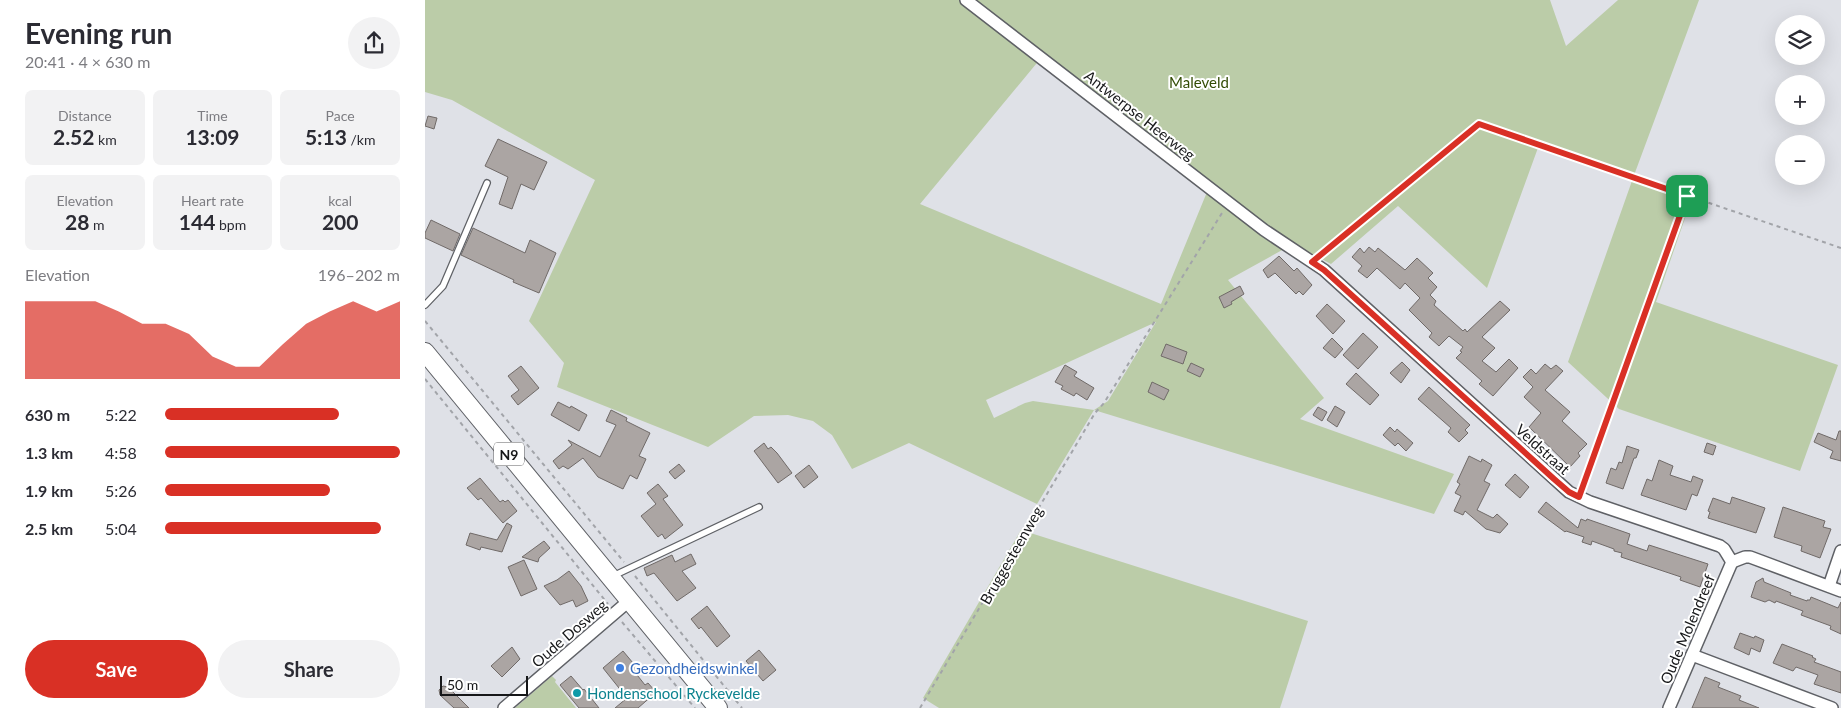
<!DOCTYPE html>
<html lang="en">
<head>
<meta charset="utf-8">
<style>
	body { margin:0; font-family:Lato,sans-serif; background:#f2f2f3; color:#2b2b33; height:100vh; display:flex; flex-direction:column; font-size:19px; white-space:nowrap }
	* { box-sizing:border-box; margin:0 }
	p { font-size:16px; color:#7c7c81 }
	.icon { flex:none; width:28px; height:28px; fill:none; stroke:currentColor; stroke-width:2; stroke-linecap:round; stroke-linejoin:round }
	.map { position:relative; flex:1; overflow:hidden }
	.side { display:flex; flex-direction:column; background:#fff; width:425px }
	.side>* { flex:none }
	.buttons { position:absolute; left:1350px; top:15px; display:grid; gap:10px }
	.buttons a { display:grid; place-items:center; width:50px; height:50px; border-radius:50%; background:#fff; box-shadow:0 5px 20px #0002; font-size:25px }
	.scale { position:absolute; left:15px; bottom:12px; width:88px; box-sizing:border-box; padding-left:5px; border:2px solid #161719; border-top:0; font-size:14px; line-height:18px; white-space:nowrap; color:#161719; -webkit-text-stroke:4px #fff; paint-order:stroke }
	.pin { position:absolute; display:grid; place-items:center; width:42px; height:42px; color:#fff; margin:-21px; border-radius:10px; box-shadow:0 2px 8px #0006 }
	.round { display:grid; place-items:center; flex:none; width:52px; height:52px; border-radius:26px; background:#f2f2f3 }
	.head { display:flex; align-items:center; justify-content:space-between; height:85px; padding:0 25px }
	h1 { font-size:28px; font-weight:700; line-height:38px }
	.metrics { display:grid; grid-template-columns:repeat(3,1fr); gap:8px; height:85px; padding:5px 25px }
	.metrics div { display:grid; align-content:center; border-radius:8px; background:#f2f2f3; text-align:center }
	.metrics b { font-size:21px; font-weight:700 }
	.metrics small { font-size:14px; font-weight:400 }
	.metrics p { font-size:14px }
	.chart { height:140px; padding:10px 25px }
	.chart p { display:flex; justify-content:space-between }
	.chart svg { width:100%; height:90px; margin-top:5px; fill:#d93025; opacity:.7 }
	.cta { display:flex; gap:10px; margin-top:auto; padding:10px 25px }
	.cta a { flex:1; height:58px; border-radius:30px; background:#d93025; color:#fff; font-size:20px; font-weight:700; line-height:58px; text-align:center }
	.cta a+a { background:#f2f2f3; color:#2b2b33 }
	ul { padding:0 25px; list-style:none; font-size:16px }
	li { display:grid; grid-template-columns:80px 60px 1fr; align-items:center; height:38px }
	li i { height:12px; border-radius:6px; background:#d93025 }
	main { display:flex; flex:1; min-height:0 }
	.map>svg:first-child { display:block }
	.green { fill:#bbcca8; fill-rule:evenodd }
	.building { fill:#aba5a3; stroke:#706a68 }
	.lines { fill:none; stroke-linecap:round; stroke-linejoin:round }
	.service-casing { stroke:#5f6166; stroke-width:8 }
	.minor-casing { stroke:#5f6166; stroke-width:14 }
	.primary-casing { stroke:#5f6166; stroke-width:20 }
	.path { stroke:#a2a4a9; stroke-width:2; stroke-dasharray:4 4; stroke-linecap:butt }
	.service { stroke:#fff; stroke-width:5.5 }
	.minor { stroke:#fff; stroke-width:11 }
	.primary { stroke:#fff; stroke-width:18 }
	.route-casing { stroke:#fff; stroke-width:10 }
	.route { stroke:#d93025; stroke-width:6 }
	.shop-dot { fill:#3f7fe0; stroke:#fff; stroke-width:2 }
	.culture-dot { fill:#0f9aa8; stroke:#fff; stroke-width:2 }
	.labels { text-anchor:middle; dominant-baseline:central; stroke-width:4; stroke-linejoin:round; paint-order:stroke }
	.shield { fill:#fff; stroke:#5c5d5e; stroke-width:1 }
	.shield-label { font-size:14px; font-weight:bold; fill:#161719 }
	.park-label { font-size:15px; fill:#334c05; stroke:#fff }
	.street-label { font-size:15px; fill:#161719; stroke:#fff }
	.shop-label { font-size:15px; fill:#366cbe; stroke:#fff; text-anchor:start }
	.culture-label { font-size:15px; fill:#0d838f; stroke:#fff; text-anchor:start }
</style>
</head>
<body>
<main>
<section class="side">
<div class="head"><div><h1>Evening run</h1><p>20:41 · 4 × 630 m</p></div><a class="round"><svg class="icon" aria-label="share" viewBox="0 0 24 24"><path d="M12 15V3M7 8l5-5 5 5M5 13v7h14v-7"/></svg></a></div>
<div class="metrics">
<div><p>Distance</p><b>2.52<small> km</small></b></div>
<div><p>Time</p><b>13:09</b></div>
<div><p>Pace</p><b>5:13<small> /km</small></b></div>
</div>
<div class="metrics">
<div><p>Elevation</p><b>28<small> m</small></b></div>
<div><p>Heart rate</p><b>144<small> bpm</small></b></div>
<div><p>kcal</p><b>200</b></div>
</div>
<div class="chart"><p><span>Elevation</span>196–202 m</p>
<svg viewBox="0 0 160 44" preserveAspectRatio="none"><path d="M0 44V6L10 6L20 6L30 6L40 11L50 17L60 17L70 22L80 33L90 38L100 38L110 27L120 17L130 11L140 6L150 11L160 6V44z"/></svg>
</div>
<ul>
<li><b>630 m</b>5:22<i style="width:74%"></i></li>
<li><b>1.3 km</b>4:58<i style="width:100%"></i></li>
<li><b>1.9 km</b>5:26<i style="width:70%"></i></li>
<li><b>2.5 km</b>5:04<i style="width:92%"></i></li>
</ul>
<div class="cta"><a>Save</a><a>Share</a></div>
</section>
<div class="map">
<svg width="1416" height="708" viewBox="0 0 1416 708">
	<rect width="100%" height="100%" fill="#dfe1e7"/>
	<!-- green -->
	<g class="green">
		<path d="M0 0H1125L1141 46 1193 0H1274L1208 178 1267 198 1231 302 1413 365 1375 471 1194 409 1143 362 1208 178 1114 145 1062 288 973 206 906 264 865 242 859 249 803 280 899 398 875 419 1029 474 1009 514 669 410 612 504 484 443 427 469 407 435 388 421 363 415 329 416 283 447 132 387 139 363 104 321 170 180 27 100 0 92ZM616 58 782 192 736 304 495 204ZM731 322 683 401 669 410 608 401 600 403 569 418 561 400Z"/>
		<path d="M596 530 883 621 855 708H514L498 698Z"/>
		<path d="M127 676 131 680 130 682 151 708H90Z"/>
	</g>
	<!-- building -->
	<g class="building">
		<path d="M3 116 12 118 9 129 0 126Z"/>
		<path d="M73 139 122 162 109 190 96 184 87 209 74 204 83 177 60 166Z"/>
		<path d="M6 220 35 234 28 251 0 238V233Z"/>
		<path d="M48 228 100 253 105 240 131 253 114 293 88 282 89 280 36 255Z"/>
		<path d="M944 247 950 252 953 248 980 270 992 258 1008 273 1003 278 1012 287 1005 295 1011 301 1009 305 1038 331 1040 329 1042 332 1075 301 1085 310 1057 337 1070 348 1057 361 1071 372 1084 359 1093 368 1068 396 1054 384 1057 381 1031 358 1037 352 1035 351 1038 347 1024 336 1014 346 1004 337 1007 333 984 310 995 298 980 283 975 289 952 268 942 278 933 271 937 266 927 257 935 248 939 253Z"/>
		<path d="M854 256 869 271 872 268 887 285 878 295 874 291 871 294 850 273 843 278 838 270Z"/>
		<path d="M815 286 819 294 806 302 807 304 799 308 794 297Z"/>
		<path d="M902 304 920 321 908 334 891 316Z"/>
		<path d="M938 333 953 347 933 369 918 355Z"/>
		<path d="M907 338 918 349 910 358 898 348Z"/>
		<path d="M741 344 762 352 758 364 736 356Z"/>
		<path d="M977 362 985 370 976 383 965 373Z"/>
		<path d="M766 363 779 369 775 377 762 371Z"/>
		<path d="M1120 364 1126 369 1131 365 1138 371 1120 390 1145 412 1137 421 1162 444 1153 453 1155 456 1145 467 1104 427 1116 413 1099 397 1108 387 1098 377 1106 369 1111 374Z"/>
		<path d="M640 365 652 372 649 376 669 388 662 400 651 393 649 396 636 389 638 386 630 382Z"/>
		<path d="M96 366 114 388 93 405 86 396 94 390 83 376Z"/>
		<path d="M931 373 954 395 945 405 921 384Z"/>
		<path d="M727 382 744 390 739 400 723 392Z"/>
		<path d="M1004 387 1045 425 1040 430 1043 433 1034 442 1023 432 1026 428 993 399Z"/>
		<path d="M133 402 145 408 146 406 162 415 154 431 126 415Z"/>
		<path d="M910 406 920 412 912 427 902 420Z"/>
		<path d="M893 407 902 412 897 421 888 415Z"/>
		<path d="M186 410 202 418 201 421 225 433 214 456 221 459 212 479 205 475 198 489 173 477 158 458 143 469 138 466 134 469 128 461 147 445 143 440 175 457 191 425 181 421Z"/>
		<path d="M965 427 970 432 972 429 988 443 981 451 973 443 970 446 958 435Z"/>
		<path d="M1414 431H1416V461L1405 458 1408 451 1389 442 1393 433 1411 440Z"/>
		<path d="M339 443 343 449 346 447 352 453 367 473 353 483 329 451Z"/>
		<path d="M1282 443 1291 446 1288 455 1279 452Z"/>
		<path d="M1202 446 1214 450 1211 458H1209L1198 489 1181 483 1186 468 1191 470 1194 462 1197 463Z"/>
		<path d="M1044 456 1056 462 1057 459 1067 465 1059 481 1065 484 1052 510 1068 518 1072 514 1083 524 1075 533 1061 529 1040 511 1038 515 1029 511 1036 496 1030 493 1035 484 1032 482Z"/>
		<path d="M1234 460 1248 466 1245 475 1266 482 1268 476 1278 480 1272 496 1267 494 1261 510 1216 495 1222 479 1227 481Z"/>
		<path d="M254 464 260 471 250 479 244 472Z"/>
		<path d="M384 465 393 477 379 488 370 476Z"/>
		<path d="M1090 474 1104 487 1095 498 1080 485Z"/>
		<path d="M55 478 75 502 78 500 80 502 83 500 92 511 78 523 56 498 53 500 42 488Z"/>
		<path d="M233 484 243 496 238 499 258 525 240 539 237 534 233 537 216 516 231 504 222 493Z"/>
		<path d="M1307 497 1340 508 1331 533 1283 518 1285 512 1283 511 1288 498 1305 504Z"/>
		<path d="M1121 502 1153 528 1156 519 1161 521 1162 519 1205 534 1202 544 1222 551 1224 545 1283 564 1275 587 1255 580 1256 577 1196 557 1197 553 1189 551V549L1167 541 1166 545 1157 542 1159 537 1141 531 1140 532 1113 512Z"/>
		<path d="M1358 507 1400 521 1398 527 1406 529 1395 558 1376 551 1377 546 1349 537Z"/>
		<path d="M82 523 87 526 77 552 56 547 55 550 41 545 45 533 72 540Z"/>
		<path d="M119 541 125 548 114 558 113 562 97 557Z"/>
		<path d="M266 554 271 564 257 571 271 588 252 601 229 573 222 576 219 568 247 555 250 562Z"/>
		<path d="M99 560 112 589 96 596 83 567Z"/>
		<path d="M144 571 156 586 163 601 151 607 148 600 135 605 119 586 132 580Z"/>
		<path d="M1338 578 1339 582 1366 593 1365 595 1382 601V600H1385L1386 597 1413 608 1416 602V634L1405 629 1406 626 1376 615 1378 611 1351 601 1350 603 1344 600 1340 602 1326 597 1331 582Z"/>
		<path d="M282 606 305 636 292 647 276 627 274 629 266 619Z"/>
		<path d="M1315 633 1329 638 1330 636 1339 640 1335 652 1326 648 1324 655 1309 648Z"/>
		<path d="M1357 644 1388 656 1387 657 1391 659 1389 662 1416 672V693L1389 684 1393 675 1371 667 1368 671 1348 663Z"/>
		<path d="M87 647 95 659 77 677 66 666Z"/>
		<path d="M334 650 351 670 338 681 321 661Z"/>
		<path d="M198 651 213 669 209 671 220 685 223 683 230 691 227 694 228 695 213 708H190L202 698 178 668Z"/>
		<path d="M146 676 158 690 159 689 174 708H154L135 685Z"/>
		<path d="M1280 677 1295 683 1293 687 1316 696 1314 700 1334 708H1267Z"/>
		<path d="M18 686 23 687 44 708H29L15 695 14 690Z"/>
	</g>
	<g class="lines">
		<defs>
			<g id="service">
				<path d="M0 305 18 286 62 183"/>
				<path d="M188 576 334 507"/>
			</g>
			<g id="minor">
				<path d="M541 0 839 230 899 270 1144 492 1165 502 1295 546 1299 549 1307 562"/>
				<path d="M1307 562 1320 557H1325L1416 591"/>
				<path d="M1404 586 1416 551"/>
				<path d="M1267 655 1407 708"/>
				<path d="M79 708 205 600"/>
				<path d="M1244 708 1307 562"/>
			</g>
			<path id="primary" d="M0 352 293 708"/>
		</defs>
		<!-- service casing -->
		<use href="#service" class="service-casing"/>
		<!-- minor casing -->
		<use href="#minor" class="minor-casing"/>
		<!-- primary casing -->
		<use href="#primary" class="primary-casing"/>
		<!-- path -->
		<g class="path">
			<path d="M896 255 1053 124 1416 248"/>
			<path d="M0 321 199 562"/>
			<path d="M0 379 183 604"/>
			<path d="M1158 486 1262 196"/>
			<path d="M210 576 317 708"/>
			<path d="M197 622 270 708"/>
			<path d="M495 708 670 413 679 403 797 213"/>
		</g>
		<!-- service -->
		<use href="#service" class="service"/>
		<!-- minor -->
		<use href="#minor" class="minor"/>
		<!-- primary -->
		<use href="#primary" class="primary"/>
	</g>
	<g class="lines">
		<defs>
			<path id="route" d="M1054 124 1262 196 1154 497 1144 492 1129 479 899 270 887 262Z"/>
		</defs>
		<!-- route casing -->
		<use href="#route" class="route-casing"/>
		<!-- route -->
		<use href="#route" class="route"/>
	</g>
	<!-- markers -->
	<circle class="shop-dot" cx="195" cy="668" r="5"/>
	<circle class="culture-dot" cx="152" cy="693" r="5"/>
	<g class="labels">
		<!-- shield labels -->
		<rect class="shield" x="69" y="442.5" width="30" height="23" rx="4"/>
		<g class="shield-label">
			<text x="84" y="454">N9</text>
		</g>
		<!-- park labels -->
		<g class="park-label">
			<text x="774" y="82">Maleveld</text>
		</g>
		<!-- street labels -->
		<g class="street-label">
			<text transform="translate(715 115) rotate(38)">Antwerpse Heerweg</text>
			<text transform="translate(1118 449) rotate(42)">Veldstraat</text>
			<text transform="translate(586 555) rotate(-60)">Bruggesteenweg</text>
			<text transform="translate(1262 629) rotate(-67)">Oude Molendreef</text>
			<text transform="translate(144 633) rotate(-41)">Oude Dosweg</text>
		</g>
		<!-- shop labels -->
		<g class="shop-label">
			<text x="205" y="668">Gezondheidswinkel</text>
		</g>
		<!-- culture labels -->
		<g class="culture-label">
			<text x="162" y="693">Hondenschool Ryckevelde</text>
		</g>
	</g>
</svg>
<div class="buttons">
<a><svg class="icon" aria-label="layers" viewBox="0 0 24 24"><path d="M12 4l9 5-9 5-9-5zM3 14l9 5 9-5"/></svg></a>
<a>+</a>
<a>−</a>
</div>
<div class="scale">50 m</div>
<div class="pin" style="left:1262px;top:196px;background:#1e9e55"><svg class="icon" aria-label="arrive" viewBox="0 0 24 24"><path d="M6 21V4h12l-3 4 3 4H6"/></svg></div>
</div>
</main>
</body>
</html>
